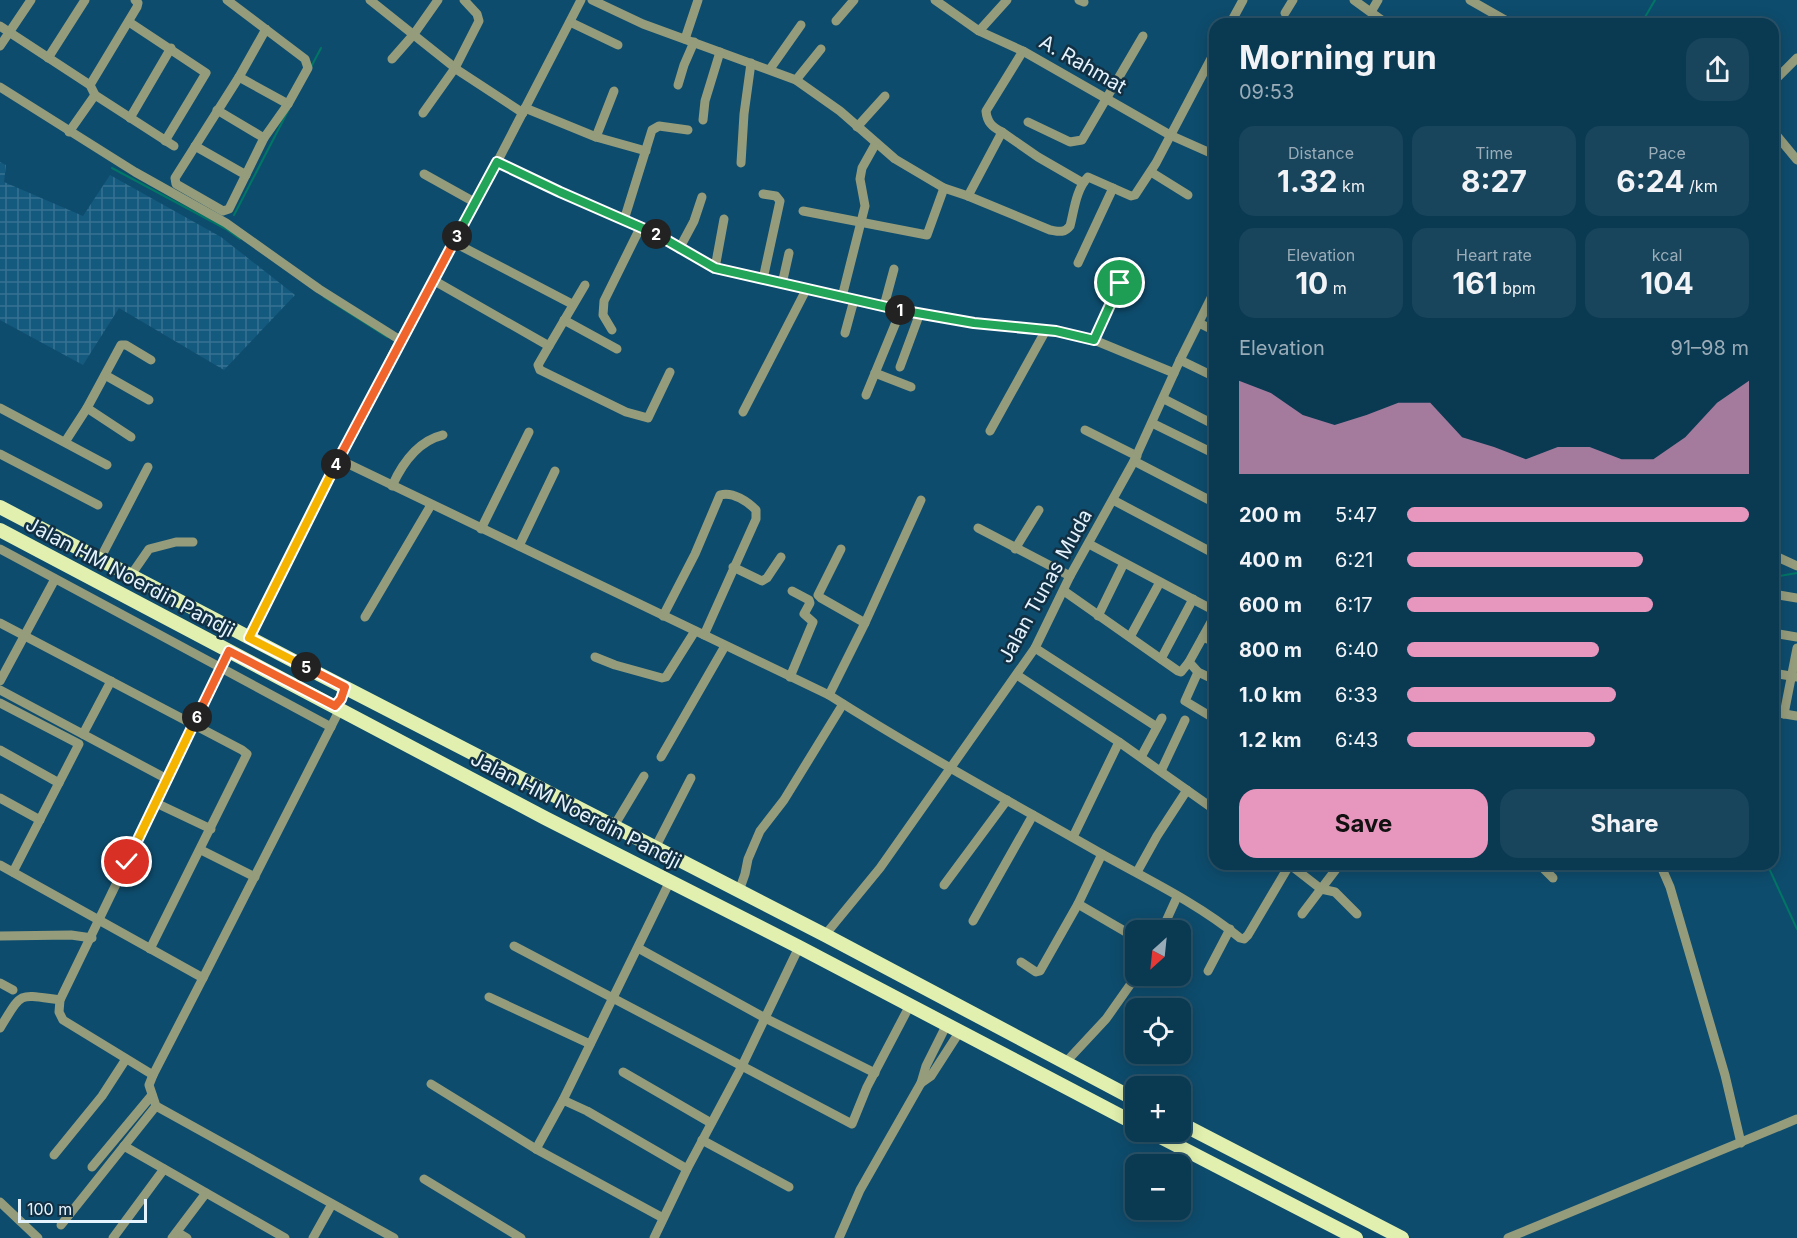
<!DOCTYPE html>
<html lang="en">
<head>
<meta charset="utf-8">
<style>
	body { margin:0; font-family:Inter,sans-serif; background:#18445c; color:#f1f3f6; height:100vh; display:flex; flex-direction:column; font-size:22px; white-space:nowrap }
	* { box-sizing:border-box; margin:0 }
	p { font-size:20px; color:#99acb8 }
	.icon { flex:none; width:33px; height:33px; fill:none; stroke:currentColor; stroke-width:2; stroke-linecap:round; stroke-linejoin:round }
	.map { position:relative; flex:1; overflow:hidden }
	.side { position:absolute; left:1209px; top:18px; width:570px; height:852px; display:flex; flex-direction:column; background:#0a3952; border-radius:18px; box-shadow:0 3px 15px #0003,0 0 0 2px #2a5369 }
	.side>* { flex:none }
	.needle { width:39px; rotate:207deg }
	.controls { position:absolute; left:1125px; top:920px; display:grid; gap:12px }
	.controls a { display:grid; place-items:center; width:66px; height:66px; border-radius:12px; background:#0a3952; box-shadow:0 3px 15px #0003,0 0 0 2px #2a5369; font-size:30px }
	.scale { position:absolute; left:18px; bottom:15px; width:129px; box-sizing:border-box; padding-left:6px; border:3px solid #e5f3fe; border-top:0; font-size:16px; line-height:21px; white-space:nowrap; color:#e5f3fe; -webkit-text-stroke:4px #113043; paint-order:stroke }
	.pin { position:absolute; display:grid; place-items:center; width:51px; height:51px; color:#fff; margin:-26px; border:3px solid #fff; border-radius:50%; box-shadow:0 2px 6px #0007 }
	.km { position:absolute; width:30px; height:30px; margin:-15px; border-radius:50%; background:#222; color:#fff; font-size:16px; line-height:30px; text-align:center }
	.round { display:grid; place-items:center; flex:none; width:63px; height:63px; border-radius:18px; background:#18445c }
	.overview { display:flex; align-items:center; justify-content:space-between; height:102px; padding:0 30px }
	h1 { font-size:33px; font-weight:700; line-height:45px }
	.stats { display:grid; grid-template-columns:repeat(3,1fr); gap:9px; height:102px; padding:6px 30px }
	.stats div { display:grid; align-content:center; border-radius:15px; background:#18445c; text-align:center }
	.stats b { font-size:30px; font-weight:700 }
	.stats small { font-size:16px; font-weight:400 }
	.stats p { font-size:16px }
	.chart { height:168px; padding:12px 30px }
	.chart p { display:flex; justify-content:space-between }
	.chart svg { width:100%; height:108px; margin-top:6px; fill:#e797bd; opacity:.7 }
	.button { display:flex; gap:12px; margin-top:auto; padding:12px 30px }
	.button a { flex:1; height:69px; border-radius:18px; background:#e797bd; color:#111; font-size:24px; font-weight:700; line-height:69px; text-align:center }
	.button a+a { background:#18445c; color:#f1f3f6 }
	ul { padding:0 30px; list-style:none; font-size:20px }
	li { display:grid; grid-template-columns:96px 72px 1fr; align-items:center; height:45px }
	li i { height:15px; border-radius:8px; background:#e797bd }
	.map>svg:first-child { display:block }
	.industrial { fill:url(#industrial-grid) }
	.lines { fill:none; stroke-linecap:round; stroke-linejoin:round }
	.stream { stroke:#007665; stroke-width:2 }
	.minor { stroke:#959c7c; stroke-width:9 }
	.primary { stroke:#e1f0ae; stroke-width:14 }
	.split-1-casing { stroke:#fff; stroke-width:12 }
	.split-2-casing { stroke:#fff; stroke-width:12 }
	.split-3-casing { stroke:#fff; stroke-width:12 }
	.split-4-casing { stroke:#fff; stroke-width:12 }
	.split-5-casing { stroke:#fff; stroke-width:12 }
	.split-6-casing { stroke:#fff; stroke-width:12 }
	.split-7-casing { stroke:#fff; stroke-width:12 }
	.split-1 { stroke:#22a559; stroke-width:8 }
	.split-2 { stroke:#22a559; stroke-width:8 }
	.split-3 { stroke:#22a559; stroke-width:8 }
	.split-4 { stroke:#f0652b; stroke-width:8 }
	.split-5 { stroke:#f5b400; stroke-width:8 }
	.split-6 { stroke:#f0652b; stroke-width:8 }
	.split-7 { stroke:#f5b400; stroke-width:8 }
	.labels { text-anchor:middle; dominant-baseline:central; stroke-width:5; stroke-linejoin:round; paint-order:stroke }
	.street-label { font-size:20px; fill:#e5f3fe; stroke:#113043 }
</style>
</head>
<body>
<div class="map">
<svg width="1797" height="1238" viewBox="0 0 1797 1238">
	<defs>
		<pattern id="industrial-grid" width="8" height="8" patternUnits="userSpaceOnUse" patternTransform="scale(1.5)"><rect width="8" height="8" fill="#14597e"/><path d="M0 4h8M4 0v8" fill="none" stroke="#367191"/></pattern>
	</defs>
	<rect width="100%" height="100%" fill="#0e4c6d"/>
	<!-- industrial -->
	<path class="industrial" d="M0 162 6 165 4 182 83 216 110 175 221 237 295 295 224 370 119 308 83 365 0 320Z"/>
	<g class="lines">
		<!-- stream -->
		<g class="stream">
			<path d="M1641 24 1655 0"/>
			<path d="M311 67 321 48"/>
			<path d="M112 168 226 229 240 239"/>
			<path d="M234 215 289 109"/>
			<path d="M324 297 387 337"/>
			<path d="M1773 577 1797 573"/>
			<path d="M1767 864 1797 929"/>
		</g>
		<!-- minor -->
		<g class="minor">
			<path d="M227 0 305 59 308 68 288 104 264 138 229 209 223 211 176 184 175 178 239 77 266 29"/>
			<path d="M370 0 459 71 523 113"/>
			<path d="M592 0 643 24 796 80 840 111 895 159 944 188 968 196 1050 230C1057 231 1064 234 1070 226 1074 211 1076 189 1088 177L1131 196 1135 195 1156 163 1215 51"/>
			<path d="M935 0 979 31 1023 51 1170 135 1215 155"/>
			<path d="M1079 0 1084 2"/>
			<path d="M1354 0 1387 24"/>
			<path d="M1470 0 1512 24"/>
			<path d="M1371 12 1378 0"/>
			<path d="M1285 13 1293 0"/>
			<path d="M836 21 854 0"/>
			<path d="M129 22 206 73 165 141"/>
			<path d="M570 22 618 45"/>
			<path d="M1230 24 1243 0"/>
			<path d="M0 26 90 85 95 95"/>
			<path d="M979 31 1007 0"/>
			<path d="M685 39 698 0"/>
			<path d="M0 46 31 0"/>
			<path d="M48 58 85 0"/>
			<path d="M392 59 414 34 438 0"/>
			<path d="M770 69 801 25"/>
			<path d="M239 77 288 104"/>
			<path d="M796 80 821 49"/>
			<path d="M1773 82 1797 58"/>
			<path d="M90 85 137 7 138 3 135 0"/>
			<path d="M678 85 684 65 694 42"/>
			<path d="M0 87 135 172 226 223 319 289 400 340"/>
			<path d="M525 108 596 137 646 151"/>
			<path d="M217 110 264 138"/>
			<path d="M423 113 455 68 479 21 477 14 464 0"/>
			<path d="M130 118 171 48"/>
			<path d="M703 120 705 101 720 52"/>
			<path d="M1028 122 1070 142 1082 140 1143 36"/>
			<path d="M857 127 885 96"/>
			<path d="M1773 131 1797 160"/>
			<path d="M69 132 95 95 174 146"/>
			<path d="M1002 132 1038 157 1083 183"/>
			<path d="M596 137 614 91"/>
			<path d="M195 146 246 175"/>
			<path d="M497 162 559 192 655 233 715 268 901 310 973 323 1056 331 1094 340 1174 373"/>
			<path d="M741 163 744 114 751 63"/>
			<path d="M1151 172 1188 195"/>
			<path d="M424 174 476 203"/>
			<path d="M968 196 1002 132C992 127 987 122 986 111L1023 51"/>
			<path d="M803 211 927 235 944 188"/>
			<path d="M624 220 652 130 659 126 688 130"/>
			<path d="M453 242 572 304"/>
			<path d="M679 249 694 221 702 197"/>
			<path d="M1078 263 1113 188"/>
			<path d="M715 268 724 219"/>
			<path d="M763 279 780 201 776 196 763 194"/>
			<path d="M433 280 549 346 538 365 540 370 626 412 648 418 670 372"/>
			<path d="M782 284 789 253"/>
			<path d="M842 297 865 206 860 179 862 168 876 143"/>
			<path d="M884 306 894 269"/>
			<path d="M564 320 617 349"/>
			<path d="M1199 323 1215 331"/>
			<path d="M612 330 603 315 604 301 641 226"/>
			<path d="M845 333 854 300"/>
			<path d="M1094 340 1120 283"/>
			<path d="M549 346 585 285"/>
			<path d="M1180 360 1215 377"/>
			<path d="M900 367 920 313"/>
			<path d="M875 373 911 387"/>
			<path d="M105 375 149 400"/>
			<path d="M866 395 901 310"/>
			<path d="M1164 399 1215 425"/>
			<path d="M0 408 107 465"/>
			<path d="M87 408 131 437"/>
			<path d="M743 412 807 288"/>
			<path d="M1152 423 1215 454"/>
			<path d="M1085 430 1137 456"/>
			<path d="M990 431 1046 330"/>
			<path d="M65 442 87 408 121 345H126L151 360"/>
			<path d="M0 454 98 505"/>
			<path d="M338 459 829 695C917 751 1009 801 1100 853 1147 879 1199 904 1240 938L1244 939 1248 935 1290 864"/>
			<path d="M1134 461 1215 503"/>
			<path d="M392 486C402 464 418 441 443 435"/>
			<path d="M1113 500 1215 554"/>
			<path d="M978 528 1070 576"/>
			<path d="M481 529 529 432"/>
			<path d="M1089 544 1215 611"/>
			<path d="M519 546 555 471"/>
			<path d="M0 549 331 727"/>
			<path d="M841 549 818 595 821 598 865 623"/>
			<path d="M1015 549 1039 510"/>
			<path d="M1773 555 1797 566"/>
			<path d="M100 559 148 467"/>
			<path d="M733 567 762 581 767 578 781 557"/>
			<path d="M131 575 149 549 176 542H193"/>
			<path d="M1064 591 1178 671 1181 672 1189 662"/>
			<path d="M1773 594 1797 598"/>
			<path d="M1215 615 1189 662 1198 672 1215 680"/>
			<path d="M663 616 695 554 720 495C733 491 748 502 756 510V519L704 635"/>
			<path d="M1098 616 1124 563"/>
			<path d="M365 617 431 505"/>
			<path d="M0 623 242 750 247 754 150 949"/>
			<path d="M1773 633 1797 637"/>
			<path d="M1130 637 1160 582"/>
			<path d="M1203 637 1215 642"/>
			<path d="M249 638 400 340 476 203 581 0"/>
			<path d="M1035 648 1157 727"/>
			<path d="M595 657 615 665 662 678 666 677 695 631"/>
			<path d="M1161 659 1193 599"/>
			<path d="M1198 672 1185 701 1215 719"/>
			<path d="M1773 673 1797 677"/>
			<path d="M1017 675 1119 742 1215 810"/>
			<path d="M790 677 813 622 804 614 810 603 809 600 792 591"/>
			<path d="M0 681 55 579"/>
			<path d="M0 690 167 779"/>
			<path d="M829 695 865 623 921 500"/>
			<path d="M0 703 79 744 13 872"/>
			<path d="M1773 712 1797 716"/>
			<path d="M1784 714 1797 648"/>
			<path d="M83 734 111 681"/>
			<path d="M0 750 59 783"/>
			<path d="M661 757 725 646"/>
			<path d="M1141 757 1162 718"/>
			<path d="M1161 771 1185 720"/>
			<path d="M0 798 40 820"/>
			<path d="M156 803 211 829"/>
			<path d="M614 826 644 776"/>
			<path d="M1073 837 1119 742"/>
			<path d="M655 848 691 778"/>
			<path d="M201 850 255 877"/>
			<path d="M1289 864 1321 889 1335 892 1357 914"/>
			<path d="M1539 864 1553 878"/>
			<path d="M1660 864 1670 887 1725 1075 1741 1143"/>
			<path d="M0 865 203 978 153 1075 149 1085 156 1106 394 1238"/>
			<path d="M1137 872 1157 836 1187 790"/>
			<path d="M944 885 1007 800"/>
			<path d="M739 891 745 874 748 859 760 831 784 800 843 704"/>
			<path d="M1078 904 1126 932"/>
			<path d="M1302 914 1340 864"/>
			<path d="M973 921 1033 815"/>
			<path d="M1162 930 1177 897"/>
			<path d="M825 935 880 868 1035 648 1070 576 1134 461 1180 360 1215 290"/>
			<path d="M0 936 71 935 92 938"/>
			<path d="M514 946 852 1124 867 1087 910 1005"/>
			<path d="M638 948 765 1018 875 1073"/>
			<path d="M1021 962 1036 972 1040 971 1078 904 1102 854"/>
			<path d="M1208 971 1230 929"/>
			<path d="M203 978 340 709"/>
			<path d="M0 983 13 990"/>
			<path d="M489 997 590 1044"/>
			<path d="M0 1028C23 991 17 994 60 1000"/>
			<path d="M1065 1063 1106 1019 1137 975"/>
			<path d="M623 1072 711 1123"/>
			<path d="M153 1075 63 1020 59 1012 60 1000 229 651"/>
			<path d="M921 1083 931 1076 960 1031"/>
			<path d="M431 1084 536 1149 663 1218"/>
			<path d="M563 1100 587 1111 687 1169"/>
			<path d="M702 1140 789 1187"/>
			<path d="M124 1146 285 1238"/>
			<path d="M536 1149 563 1100 670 881"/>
			<path d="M54 1155 102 1096 126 1059"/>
			<path d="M92 1167 152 1095"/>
			<path d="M424 1179 521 1238"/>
			<path d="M0 1202 38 1238"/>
			<path d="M61 1225 156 1106"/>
			<path d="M177 1232 187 1238"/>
			<path d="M113 1238 164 1169"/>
			<path d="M172 1238 206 1193"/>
			<path d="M313 1238 332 1204"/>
			<path d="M654 1238 687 1169 742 1066 799 947"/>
			<path d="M839 1238 860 1190 921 1083 926 1066 947 1024"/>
			<path d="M1508 1238 1797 1119"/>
		</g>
		<!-- primary -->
		<g class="primary">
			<path d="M0 507 311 670 825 935 1136 1100"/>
			<path d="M0 530 545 818 799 947 1136 1124"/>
			<path d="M1180 1123 1402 1238"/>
			<path d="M1149 1131 1356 1238"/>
		</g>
	</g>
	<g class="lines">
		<defs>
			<path id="split-1" d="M900 310 974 323 1056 331 1094 340 1120 283"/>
			<path id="split-2" d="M656 234 715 268 900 310"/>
			<path id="split-3" d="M457 236 497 162 560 192 656 234"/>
			<path id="split-4" d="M336 464 457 236"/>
			<path id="split-5" d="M306 667 249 638 336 464"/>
			<path id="split-6" d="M197 717 229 651 335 706 341 699 345 687 306 667"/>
			<path id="split-7" d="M127 862 197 717"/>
		</defs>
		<!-- split-1 casing -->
		<use href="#split-1" class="split-1-casing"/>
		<!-- split-2 casing -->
		<use href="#split-2" class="split-2-casing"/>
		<!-- split-3 casing -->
		<use href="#split-3" class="split-3-casing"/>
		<!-- split-4 casing -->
		<use href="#split-4" class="split-4-casing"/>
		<!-- split-5 casing -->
		<use href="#split-5" class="split-5-casing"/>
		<!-- split-6 casing -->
		<use href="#split-6" class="split-6-casing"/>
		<!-- split-7 casing -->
		<use href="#split-7" class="split-7-casing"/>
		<!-- split-1 -->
		<use href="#split-1" class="split-1"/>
		<!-- split-2 -->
		<use href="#split-2" class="split-2"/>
		<!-- split-3 -->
		<use href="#split-3" class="split-3"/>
		<!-- split-4 -->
		<use href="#split-4" class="split-4"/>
		<!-- split-5 -->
		<use href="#split-5" class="split-5"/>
		<!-- split-6 -->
		<use href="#split-6" class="split-6"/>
		<!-- split-7 -->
		<use href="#split-7" class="split-7"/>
	</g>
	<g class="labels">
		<!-- street labels -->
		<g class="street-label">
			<text transform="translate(1083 64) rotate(30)">A. Rahmat</text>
			<text transform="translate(130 577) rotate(28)">Jalan HM Noerdin Pandji</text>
			<text transform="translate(1045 586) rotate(-61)">Jalan Tunas Muda</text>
			<text transform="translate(576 810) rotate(27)">Jalan HM Noerdin Pandji</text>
		</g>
	</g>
</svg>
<div class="controls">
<a><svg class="needle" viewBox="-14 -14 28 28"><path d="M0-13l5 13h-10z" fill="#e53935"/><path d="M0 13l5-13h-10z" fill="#99acb8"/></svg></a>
<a><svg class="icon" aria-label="locate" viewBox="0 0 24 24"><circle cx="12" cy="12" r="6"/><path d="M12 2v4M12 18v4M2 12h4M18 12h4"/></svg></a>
<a>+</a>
<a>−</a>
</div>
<div class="scale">100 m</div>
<div class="pin" style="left:1120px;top:283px;background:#1e9e55"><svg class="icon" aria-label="arrive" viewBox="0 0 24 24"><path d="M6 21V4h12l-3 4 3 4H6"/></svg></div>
<div class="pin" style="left:127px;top:862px;background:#d93025"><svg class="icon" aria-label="check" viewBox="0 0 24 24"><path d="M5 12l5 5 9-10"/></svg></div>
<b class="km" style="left:900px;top:310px">1</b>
<b class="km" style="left:656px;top:234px">2</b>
<b class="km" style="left:457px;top:236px">3</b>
<b class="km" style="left:336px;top:464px">4</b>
<b class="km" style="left:306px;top:667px">5</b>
<b class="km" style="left:197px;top:717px">6</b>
<section class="side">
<div class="overview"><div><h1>Morning run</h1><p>09:53</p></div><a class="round"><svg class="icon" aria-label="share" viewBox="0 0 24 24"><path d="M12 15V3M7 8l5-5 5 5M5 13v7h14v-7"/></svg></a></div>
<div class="stats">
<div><p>Distance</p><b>1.32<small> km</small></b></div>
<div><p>Time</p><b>8:27</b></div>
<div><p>Pace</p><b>6:24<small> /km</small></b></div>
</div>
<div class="stats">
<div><p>Elevation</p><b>10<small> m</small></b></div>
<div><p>Heart rate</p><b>161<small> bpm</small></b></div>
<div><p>kcal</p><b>104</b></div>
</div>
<div class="chart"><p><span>Elevation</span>91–98 m</p>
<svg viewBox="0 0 160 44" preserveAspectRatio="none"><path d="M0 44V6L10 11L20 20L30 24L40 20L50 15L60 15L70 29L80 33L90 38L100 33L110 33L120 38L130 38L140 29L150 15L160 6V44z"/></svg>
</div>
<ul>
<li><b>200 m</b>5:47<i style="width:100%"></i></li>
<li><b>400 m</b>6:21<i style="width:69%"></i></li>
<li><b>600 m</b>6:17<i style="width:72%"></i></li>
<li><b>800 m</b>6:40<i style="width:56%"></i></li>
<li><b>1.0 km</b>6:33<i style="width:61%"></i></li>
<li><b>1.2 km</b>6:43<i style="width:55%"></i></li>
</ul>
<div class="button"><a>Save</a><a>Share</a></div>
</section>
</div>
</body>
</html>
